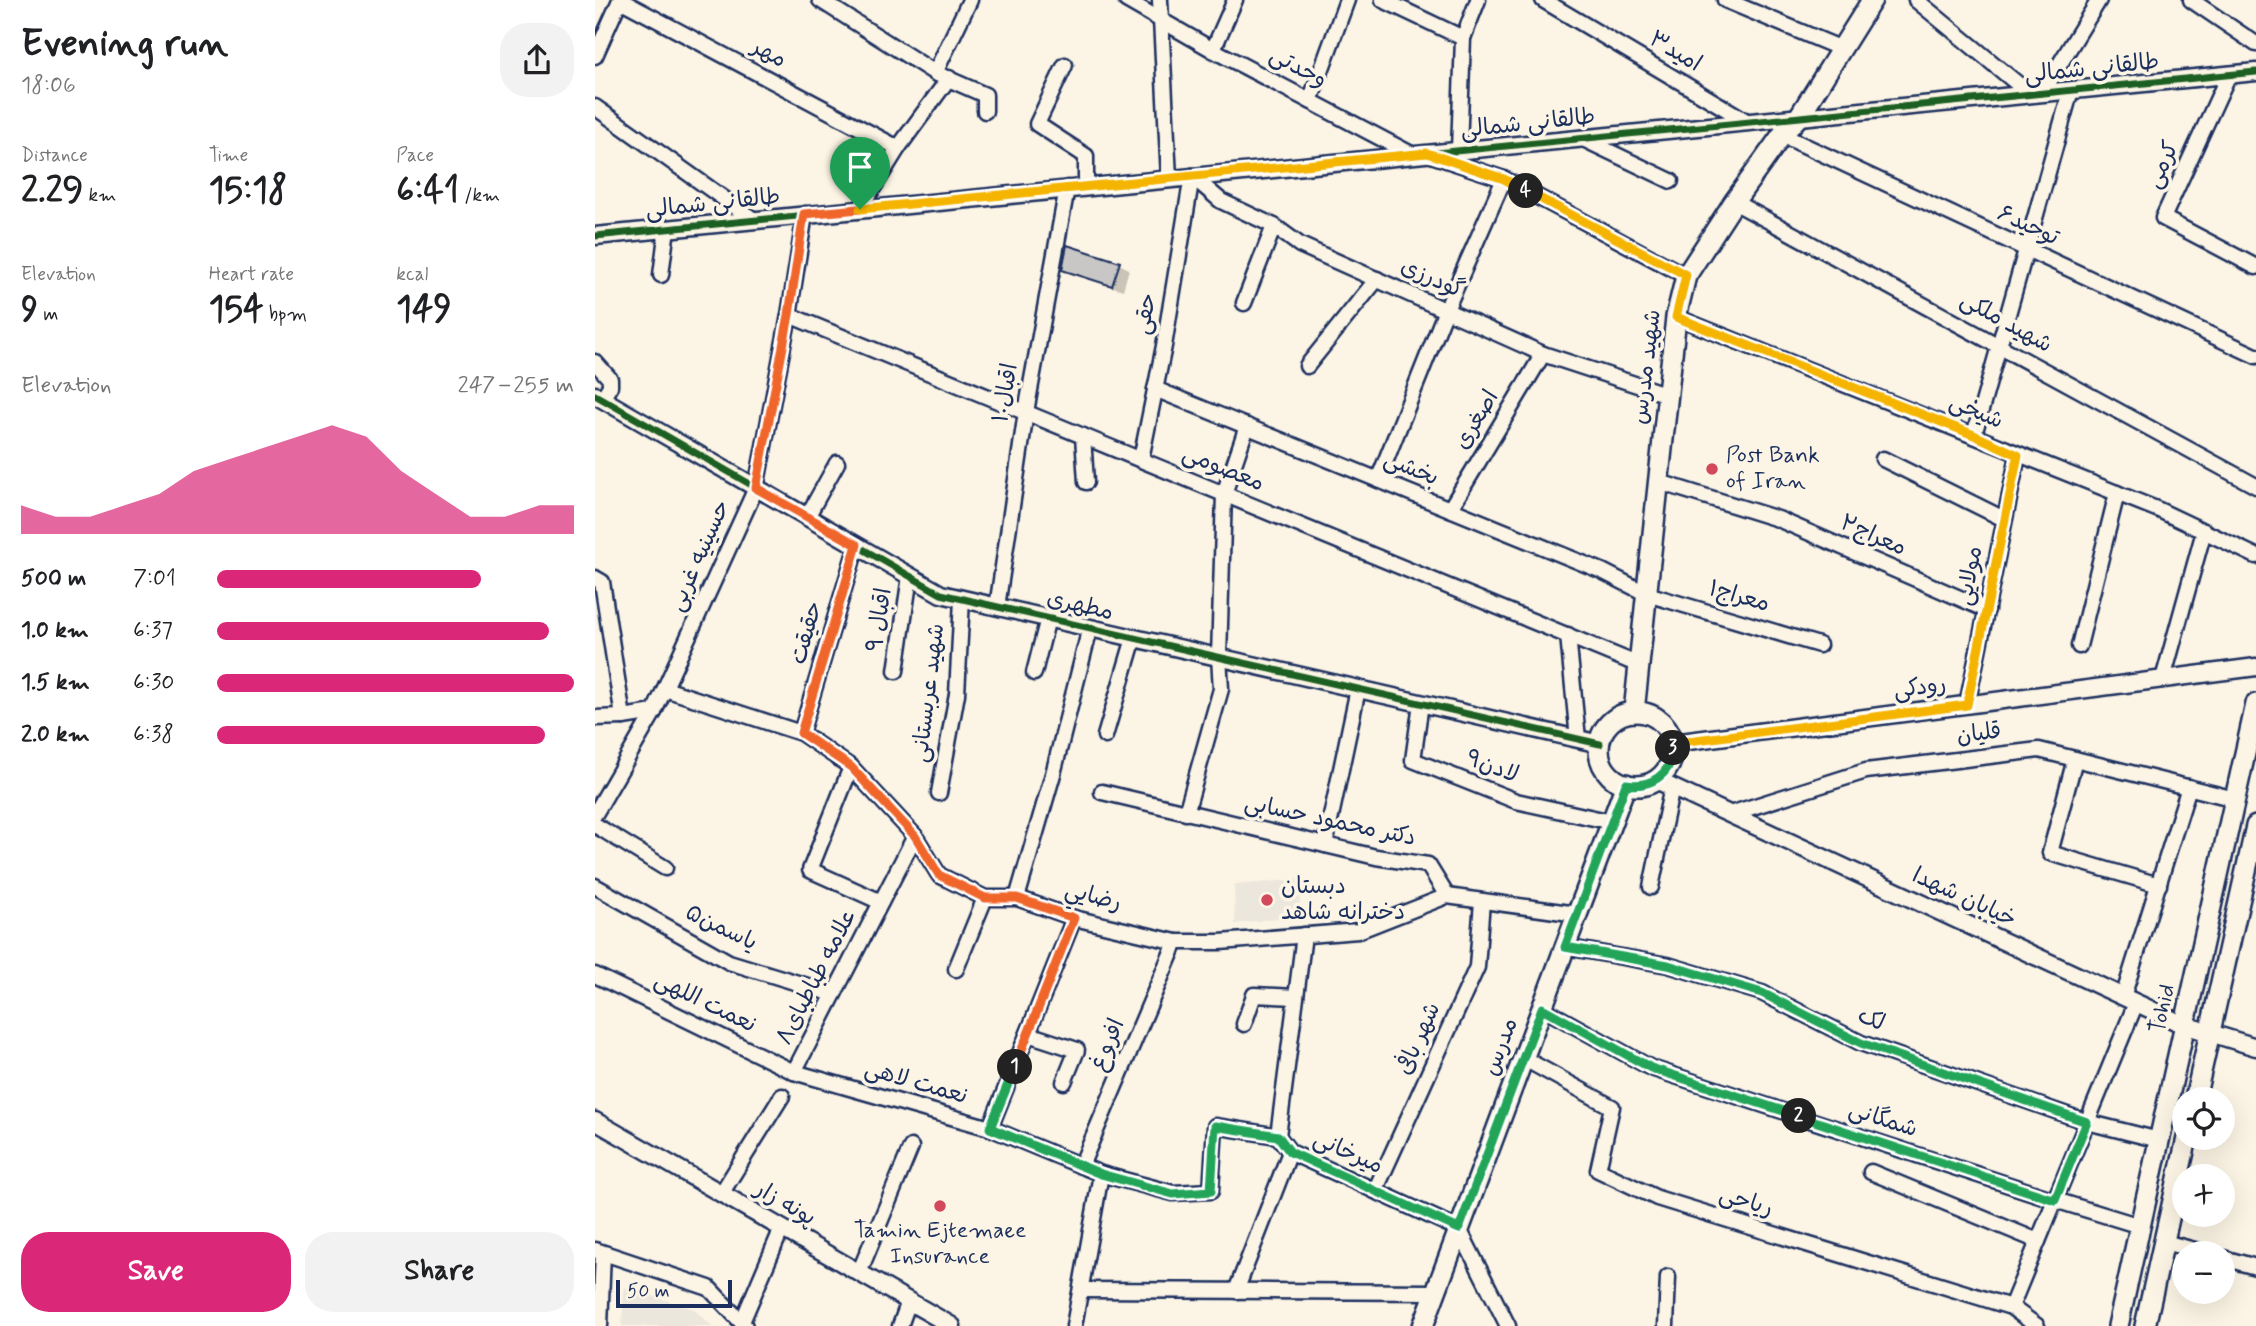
<!DOCTYPE html>
<html lang="en">
<head>
<meta charset="utf-8">
<style>
	body { margin:0; font-family:Mynerve,"Playpen Sans Arabic",sans-serif; background:#f2f2f2; color:#202124; height:100vh; display:flex; flex-direction:column; font-size:26px; white-space:nowrap }
	* { box-sizing:border-box; margin:0 }
	p { font-size:23px; color:#757577 }
	.icon { flex:none; width:38px; height:38px; fill:none; stroke:currentColor; stroke-width:2; stroke-linecap:round; stroke-linejoin:round }
	.map { position:relative; flex:1; overflow:hidden }
	.side { display:flex; flex-direction:column; background:#fff; width:595px }
	.side>* { flex:none }
	.fabs { position:absolute; left:1577px; top:1087px; display:grid; gap:14px }
	.fabs a { display:grid; place-items:center; width:63px; height:63px; border-radius:50%; background:#fff; box-shadow:0 7px 28px #0002; font-size:35px }
	.scale { position:absolute; left:21px; bottom:18px; width:116px; box-sizing:border-box; padding-left:7px; border:4px solid #1b2f5e; border-top:0; font-size:19px; line-height:24px; white-space:nowrap; color:#1b2f5e; -webkit-text-stroke:5px #fcf5e5; paint-order:stroke }
	.pin { position:absolute; display:grid; place-items:center; width:60px; height:60px; color:#fff; margin:-72px -30px; border-radius:50% 50% 50% 0; rotate:-45deg; box-shadow:0 0 7px #0007 }
	.pin .icon { rotate:45deg }
	.km { position:absolute; width:35px; height:35px; margin:-18px; border-radius:50%; background:#222; color:#fff; font-size:19px; line-height:35px; text-align:center }
	.round { display:grid; place-items:center; flex:none; width:74px; height:74px; border-radius:28px; background:#f2f2f2 }
	.summary { display:flex; align-items:center; justify-content:space-between; height:119px; padding:0 21px }
	h1 { font-size:38px; font-weight:800; line-height:52px }
	.metrics { display:grid; grid-template-columns:repeat(3,1fr); gap:10px; height:119px; padding:7px 21px }
	.metrics div { display:grid; align-content:center }
	.metrics b { font-size:35px; font-weight:800 }
	.metrics small { font-size:19px; font-weight:400 }
	.metrics p { font-size:19px }
	.chart { height:196px; padding:14px 21px }
	.chart p { display:flex; justify-content:space-between }
	.chart svg { width:100%; height:126px; margin-top:7px; fill:#db2777; opacity:.7 }
	.action { display:flex; gap:14px; margin-top:auto; padding:14px 21px }
	.action a { flex:1; height:80px; border-radius:28px; background:#db2777; color:#fff; font-size:28px; font-weight:800; line-height:80px; text-align:center }
	.action a+a { background:#f2f2f2; color:#202124 }
	ul { padding:0 21px; list-style:none; font-size:23px }
	li { display:grid; grid-template-columns:112px 84px 1fr; align-items:center; height:52px }
	li i { height:18px; border-radius:9px; background:#db2777 }
	main { display:flex; flex:1; min-height:0 }
	.map>svg:first-child { display:block }
	.built { fill:#ece7dc }
	.shadow { fill:#0003 }
	.building { fill:#c8c7c6; stroke:#1b2f5e; stroke-width:2 }
	.lines { fill:none; stroke-linecap:round; stroke-linejoin:round }
	.minor-casing { stroke:#1b2f5e; stroke-width:19 }
	.tertiary-casing { stroke:#1b2f5e; stroke-width:21 }
	.secondary-casing { stroke:#1b2f5e; stroke-width:24 }
	.minor { stroke:#fcf5e5; stroke-width:14 }
	.tertiary { stroke:#fcf5e5; stroke-width:16 }
	.secondary { stroke:#fcf5e5; stroke-width:19 }
	.cycleway-casing { stroke:#fcf5e5; stroke-width:11 }
	.cycleway { stroke:#1b5e20; stroke-width:7 }
	.split-1-casing { stroke:#fff; stroke-width:14 }
	.split-2-casing { stroke:#fff; stroke-width:14 }
	.split-3-casing { stroke:#fff; stroke-width:14 }
	.split-4-casing { stroke:#fff; stroke-width:14 }
	.split-5-casing { stroke:#fff; stroke-width:14 }
	.split-1 { stroke:#f0652b; stroke-width:9 }
	.split-2 { stroke:#22a559; stroke-width:9 }
	.split-3 { stroke:#22a559; stroke-width:9 }
	.split-4 { stroke:#f5b400; stroke-width:9 }
	.split-5 { stroke:#f5b400; stroke-width:9 }
	.poi-dot { fill:#d1495b; stroke:#fcf5e5; stroke-width:2.5 }
	.labels { text-anchor:middle; dominant-baseline:central; stroke-width:7; stroke-linejoin:round; paint-order:stroke }
	.street-label { font-size:23px; fill:#1b2f5e; stroke:#fcf5e5 }
	.poi-label { font-size:23px; fill:#1b2f5e; stroke:#fcf5e5; text-anchor:start }
</style>
</head>
<body>
<main>
<section class="side">
<div class="summary"><div><h1>Evening run</h1><p>18:06</p></div><a class="round"><svg class="icon" aria-label="share" viewBox="0 0 24 24"><path d="M12 15V3M7 8l5-5 5 5M5 13v7h14v-7"/></svg></a></div>
<div class="metrics">
<div><p>Distance</p><b>2.29<small> km</small></b></div>
<div><p>Time</p><b>15:18</b></div>
<div><p>Pace</p><b>6:41<small> /km</small></b></div>
</div>
<div class="metrics">
<div><p>Elevation</p><b>9<small> m</small></b></div>
<div><p>Heart rate</p><b>154<small> bpm</small></b></div>
<div><p>kcal</p><b>149</b></div>
</div>
<div class="chart"><p><span>Elevation</span>247–255 m</p>
<svg viewBox="0 0 160 44" preserveAspectRatio="none"><path d="M0 44V34L10 38L20 38L30 34L40 30L50 22L60 18L70 14L80 10L90 6L100 10L110 22L120 30L130 38L140 38L150 34L160 34V44z"/></svg>
</div>
<ul>
<li><b>500 m</b>7:01<i style="width:74%"></i></li>
<li><b>1.0 km</b>6:37<i style="width:93%"></i></li>
<li><b>1.5 km</b>6:30<i style="width:100%"></i></li>
<li><b>2.0 km</b>6:38<i style="width:92%"></i></li>
</ul>
<div class="action"><a>Save</a><a>Share</a></div>
</section>
<div class="map">
<svg width="1661" height="1326" viewBox="0 0 1661 1326">
	<rect width="100%" height="100%" fill="#fcf5e5"/>
	<filter id="ink" filterUnits="userSpaceOnUse"><feTurbulence type="fractalNoise" baseFrequency=".0143" numOctaves="2"/><feDisplacementMap in="SourceGraphic" scale="14" xChannelSelector="R" yChannelSelector="G"/><feConvolveMatrix kernelMatrix="1 2 1 2 8 2 1 2 1" color-interpolation-filters="sRGB"/></filter>
	<g filter="url(#ink)">
		<!-- built -->
		<g class="built">
			<path d="M706 879 704 915 640 924 639 885Z"/>
			<path d="M29 1287 99 1309 117 1326H27Z"/>
		</g>
		<!-- shadow -->
		<path class="shadow" d="M524 264 534 269 528 290 479 275 469 269Z"/>
		<!-- building -->
		<path class="building" d="M472 245 525 262 517 286 467 270Z"/>
		<g class="lines">
			<defs>
				<g id="minor">
					<path d="M25 0 303 148"/>
					<path d="M225 0 340 73"/>
					<path d="M375 0 340 73 390 95V111"/>
					<path d="M531 0 618 50 818 155"/>
					<path d="M565 0 574 178"/>
					<path d="M788 0 868 38"/>
					<path d="M948 0 1153 122"/>
					<path d="M1130 0 1247 49"/>
					<path d="M1321 0 1435 94"/>
					<path d="M1596 0 1661 44"/>
					<path d="M618 50 640 0"/>
					<path d="M0 56 25 0"/>
					<path d="M470 65 442 124 491 156V187"/>
					<path d="M1634 74 1568 218 1661 267"/>
					<path d="M1447 93 1504 0"/>
					<path d="M715 101 752 0"/>
					<path d="M0 107 159 220"/>
					<path d="M1187 135 1661 356"/>
					<path d="M986 138 1076 181"/>
					<path d="M864 150 868 38 883 0"/>
					<path d="M833 154 909 179 1091 276"/>
					<path d="M597 176 626 201 679 226 705 245 948 354 1073 395"/>
					<path d="M1139 202 1661 486"/>
					<path d="M265 209 303 148 354 78"/>
					<path d="M66 275 72 228"/>
					<path d="M649 303 679 226"/>
					<path d="M194 315 1044 665"/>
					<path d="M1081 317 1564 510 1661 556"/>
					<path d="M0 362 15 379V386L7 399"/>
					<path d="M712 366 782 279"/>
					<path d="M560 389 1007 571 1052 594 1224 645"/>
					<path d="M1379 435 1476 90"/>
					<path d="M488 436 491 482"/>
					<path d="M546 459 569 346 597 176"/>
					<path d="M1288 459 1409 519"/>
					<path d="M783 480 851 310 909 179"/>
					<path d="M1064 482 1183 519 1392 610"/>
					<path d="M855 509 948 354"/>
					<path d="M212 517 242 463"/>
					<path d="M0 578 7 582 28 717"/>
					<path d="M402 607 431 412 472 188"/>
					<path d="M973 635 983 739"/>
					<path d="M1484 646 1522 493"/>
					<path d="M301 671 315 576"/>
					<path d="M439 673 453 618"/>
					<path d="M1568 679 1609 531"/>
					<path d="M70 689 206 733 256 767 320 836 344 875 390 898H422L479 918 581 942H625L763 931 852 896 982 914"/>
					<path d="M826 703 818 760 921 801 1017 822"/>
					<path d="M1372 705 1423 455"/>
					<path d="M0 718 28 717 59 712"/>
					<path d="M206 733 262 545"/>
					<path d="M510 736 539 638"/>
					<path d="M1480 759 1455 853 1564 885"/>
					<path d="M256 767 215 870 286 902"/>
					<path d="M507 792 781 857 833 865 852 896"/>
					<path d="M344 793 362 694 367 599"/>
					<path d="M591 813 626 689 624 657 629 494 652 426"/>
					<path d="M0 814 59 712 161 488 194 315 210 214"/>
					<path d="M1135 814 1271 771 1444 750 1640 799"/>
					<path d="M0 825 70 868"/>
					<path d="M730 845 763 689"/>
					<path d="M0 886 134 962 239 994"/>
					<path d="M1056 887 1077 787"/>
					<path d="M422 898 458 774 495 628"/>
					<path d="M970 947 1073 965 1167 993 1266 1043 1492 1122 1564 1140"/>
					<path d="M361 969 390 898"/>
					<path d="M0 975 199 1072 395 1128 506 1174"/>
					<path d="M1528 997 1594 787"/>
					<path d="M947 1008 1056 1068 1460 1200 1545 1226"/>
					<path d="M649 1024 659 995 701 997"/>
					<path d="M433 1034 482 1050 469 1082"/>
					<path d="M928 1058 1017 1107 1003 1170 1062 1198 1416 1307 1442 1326"/>
					<path d="M199 1072 320 836"/>
					<path d="M395 1128 479 918"/>
					<path d="M683 1136 709 935"/>
					<path d="M486 1166 581 942"/>
					<path d="M1276 1172 1443 1241"/>
					<path d="M780 1191 882 967 887 901"/>
					<path d="M126 1194 187 1096"/>
					<path d="M1569 1242 1611 1253"/>
					<path d="M0 1250 114 1288 150 1326"/>
					<path d="M1628 1258 1661 1267"/>
					<path d="M264 1273 316 1147"/>
					<path d="M486 1290 841 1292"/>
					<path d="M641 1291 695 1152"/>
					<path d="M1416 1307 1541 1003"/>
					<path d="M147 1322 187 1228"/>
					<path d="M5 1326 8 1253"/>
					<path d="M305 1326 314 1301"/>
					<path d="M479 1326 506 1174 578 1193 616 1191 620 1126 683 1136 695 1152 864 1229 913 1326"/>
					<path d="M1071 1326 1073 1277"/>
				</g>
				<g id="tertiary">
					<path d="M0 236 1661 72"/>
					<path d="M0 395 346 594 1005 744"/>
					<path d="M1078 743 1661 667"/>
					<path d="M1061 780 1589 1025 1661 1047"/>
					<path d="M0 1121 357 1326"/>
				</g>
				<g id="secondary">
					<path d="M1039 712 1081 317 1091 276 1139 202 1187 135 1205 115 1277 0"/>
					<circle cx="1041" cy="749" r="37"/>
					<path d="M1600 1099 1661 826"/>
					<path d="M828 1326 1031 784"/>
					<path d="M1523 1326 1661 704"/>
					<path d="M1550 1326 1592 1138"/>
				</g>
			</defs>
			<!-- minor casing -->
			<use href="#minor" class="minor-casing"/>
			<!-- tertiary casing -->
			<use href="#tertiary" class="tertiary-casing"/>
			<!-- secondary casing -->
			<use href="#secondary" class="secondary-casing"/>
			<!-- minor -->
			<use href="#minor" class="minor"/>
			<!-- tertiary -->
			<use href="#tertiary" class="tertiary"/>
			<!-- secondary -->
			<use href="#secondary" class="secondary"/>
			<defs>
				<g id="cycleway">
					<path d="M0 236 1661 72"/>
					<path d="M0 395 346 594 1005 744"/>
				</g>
			</defs>
			<!-- cycleway casing -->
			<use href="#cycleway" class="cycleway-casing"/>
			<!-- cycleway -->
			<use href="#cycleway" class="cycleway"/>
		</g>
	</g>
	<g class="lines" filter="url(#ink)">
		<defs>
			<path id="split-1" d="M265 209 209 214 194 315 161 488 262 545 206 733 256 767 320 836 344 875 390 898H422L479 918 420 1067"/>
			<path id="split-2" d="M420 1067 395 1128 506 1174 578 1194 616 1191 620 1126 683 1136 695 1152 864 1229 947 1008 1056 1068 1204 1116"/>
			<path id="split-3" d="M1078 748C1077 775 1055 788 1031 784L970 947 1073 965 1167 993 1266 1043 1492 1122 1460 1200 1204 1116"/>
			<path id="split-4" d="M931 191 1091 275 1081 317 1379 435 1423 455 1372 705 1078 743V748"/>
			<path id="split-5" d="M265 209 832 153 909 179 931 191"/>
		</defs>
		<!-- split-1 casing -->
		<use href="#split-1" class="split-1-casing"/>
		<!-- split-2 casing -->
		<use href="#split-2" class="split-2-casing"/>
		<!-- split-3 casing -->
		<use href="#split-3" class="split-3-casing"/>
		<!-- split-4 casing -->
		<use href="#split-4" class="split-4-casing"/>
		<!-- split-5 casing -->
		<use href="#split-5" class="split-5-casing"/>
		<!-- split-1 -->
		<use href="#split-1" class="split-1"/>
		<!-- split-2 -->
		<use href="#split-2" class="split-2"/>
		<!-- split-3 -->
		<use href="#split-3" class="split-3"/>
		<!-- split-4 -->
		<use href="#split-4" class="split-4"/>
		<!-- split-5 -->
		<use href="#split-5" class="split-5"/>
	</g>
	<!-- markers -->
	<g class="poi-dot">
		<circle cx="1117" cy="469" r="7"/>
		<circle cx="672" cy="900" r="7"/>
		<circle cx="345" cy="1206" r="7"/>
	</g>
	<g class="labels">
		<!-- street labels -->
		<g class="street-label">
			<text transform="translate(1080 52) rotate(31)">امید۳</text>
			<text transform="translate(174 54) rotate(28)">مهر</text>
			<text transform="translate(703 68) rotate(28)">وحدتی</text>
			<text transform="translate(1497 69) rotate(-6)">طالقانی شمالی</text>
			<text transform="translate(933 124) rotate(-6)">طالقانی شمالی</text>
			<text transform="translate(1568 165) rotate(-65)">کرمی</text>
			<text transform="translate(118 204) rotate(-6)">طالقانی شمالی</text>
			<text transform="translate(1433 226) rotate(25)">توحید۶</text>
			<text transform="translate(837 279) rotate(24)">گودرزی</text>
			<text transform="translate(551 314) rotate(-80)">حقی</text>
			<text transform="translate(1411 323) rotate(29)">شهید ملکی</text>
			<text transform="translate(1052 367) rotate(-83)">شهید مدرس</text>
			<text transform="translate(411 393) rotate(-80)">اقبال۱۰</text>
			<text transform="translate(1381 412) rotate(23)">شیخی</text>
			<text transform="translate(882 420) rotate(-59)">اصغری</text>
			<text transform="translate(628 469) rotate(22)">معصومی</text>
			<text transform="translate(816 469) rotate(22)">بخشی</text>
			<text transform="translate(1278 536) rotate(24)">معراج۲</text>
			<text transform="translate(105 556) rotate(-66)">حسینیه غربی</text>
			<text transform="translate(1375 576) rotate(-79)">مولایی</text>
			<text transform="translate(1144 597) rotate(16)">معراج۱</text>
			<text transform="translate(485 606) rotate(13)">مطهری</text>
			<text transform="translate(285 620) rotate(-81)">اقبال ۹</text>
			<text transform="translate(212 633) rotate(-74)">حقیقت</text>
			<text transform="translate(1325 688) rotate(-7)">رودکی</text>
			<text transform="translate(334 693) rotate(-83)">شهید عربستانی</text>
			<text transform="translate(1384 734) rotate(-7)">قلیان</text>
			<text transform="translate(897 767) rotate(21)">لادن۹</text>
			<text transform="translate(735 821) rotate(12)">دکتر محمود حسابی</text>
			<text transform="translate(498 897) rotate(15)">رضایي</text>
			<text transform="translate(1369 898) rotate(25)">خیابان شهدا</text>
			<text transform="translate(126 928) rotate(26)">یاسمن۵</text>
			<text transform="translate(222 977) rotate(-63)">علامه طباطبای۸</text>
			<text transform="translate(110 1003) rotate(26)">نعمت اللهی</text>
			<text transform="translate(1568 1009) rotate(-77)">Tohid</text>
			<text transform="translate(1276 1020) rotate(23)">لک</text>
			<text transform="translate(824 1039) rotate(-66)">شهر بافی</text>
			<text transform="translate(513 1045) rotate(-67)">افروغ</text>
			<text transform="translate(906 1047) rotate(-69)">مدرس</text>
			<text transform="translate(321 1083) rotate(16)">نعمت لاهی</text>
			<text transform="translate(1288 1120) rotate(18)">شمگانی</text>
			<text transform="translate(753 1153) rotate(24)">میرخانی</text>
			<text transform="translate(1151 1202) rotate(17)">ریاحی</text>
			<text transform="translate(190 1204) rotate(30)">پونه زار</text>
		</g>
		<!-- poi labels -->
		<g class="poi-label">
			<text x="1131" y="456">Post Bank<tspan x="1131" dy="26">of Iran</tspan></text>
			<text x="686" y="887">دبستان<tspan x="686" dy="26">دخترانه شاهد</tspan></text>
			<text x="345" y="1231" text-anchor="middle">Tamin Ejtemaee<tspan x="345" dy="26">Insurance</tspan></text>
		</g>
	</g>
</svg>
<div class="fabs">
<a><svg class="icon" aria-label="locate" viewBox="0 0 24 24"><circle cx="12" cy="12" r="6"/><path d="M12 2v4M12 18v4M2 12h4M18 12h4"/></svg></a>
<a>+</a>
<a>−</a>
</div>
<div class="scale">50 m</div>
<div class="pin" style="left:265px;top:209px;background:#1e9e55"><svg class="icon" aria-label="arrive" viewBox="0 0 24 24"><path d="M6 21V4h12l-3 4 3 4H6"/></svg></div>
<b class="km" style="left:420px;top:1067px">1</b>
<b class="km" style="left:1204px;top:1116px">2</b>
<b class="km" style="left:1078px;top:748px">3</b>
<b class="km" style="left:931px;top:191px">4</b>
</div>
</main>
</body>
</html>
